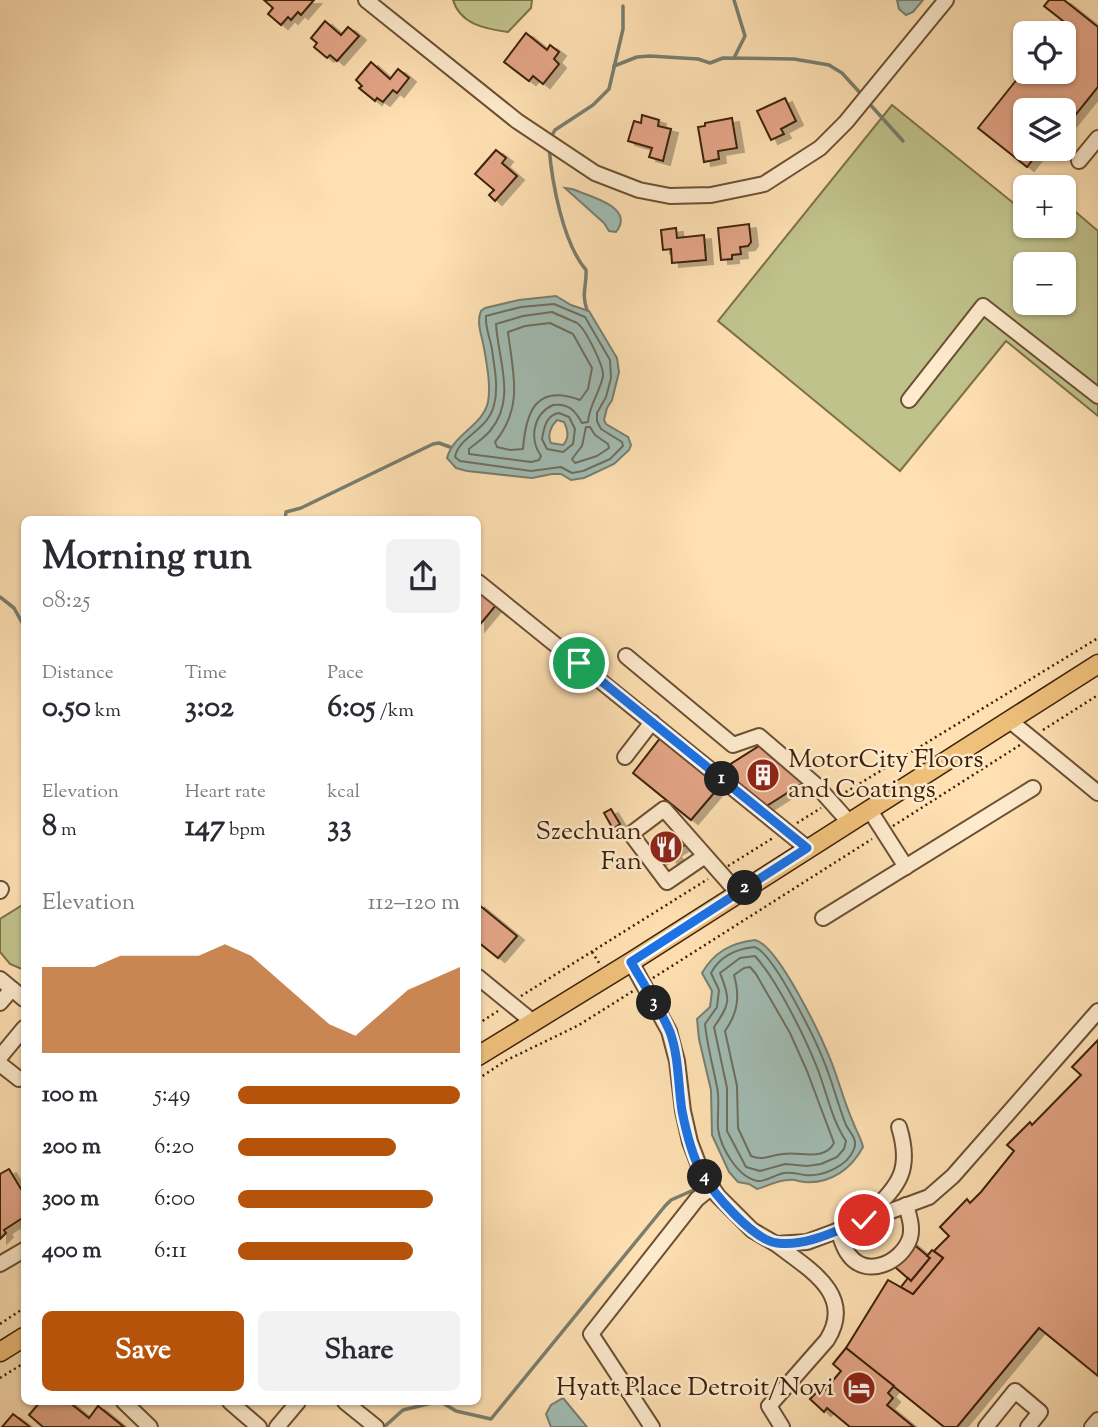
<!DOCTYPE html>
<html lang="en">
<head>
<meta charset="utf-8">
<style>
	body { margin:0; font-family:"Sorts Mill Goudy",serif; background:#f2f2f3; color:#2b2b33; height:100vh; display:flex; flex-direction:column; font-size:26px; white-space:nowrap }
	* { box-sizing:border-box; margin:0 }
	p { font-size:23px; color:#7c7c81 }
	.icon { flex:none; width:38px; height:38px; fill:none; stroke:currentColor; stroke-width:2; stroke-linecap:round; stroke-linejoin:round }
	.map { position:relative; flex:1; overflow:hidden }
	.side { position:absolute; left:21px; top:516px; width:460px; height:889px; display:flex; flex-direction:column; background:#fff; border-radius:10px; box-shadow:0 2px 5px #0004 }
	.side>* { flex:none }
	.fabs { position:absolute; left:1013px; top:21px; display:grid; gap:14px }
	.fabs a { display:grid; place-items:center; width:63px; height:63px; border-radius:10px; background:#fff; box-shadow:0 2px 5px #0004; font-size:35px }
	.pin { position:absolute; display:grid; place-items:center; width:60px; height:60px; color:#fff; margin:-30px; border:4px solid #fff; border-radius:50%; box-shadow:0 2px 7px #0007 }
	.km { position:absolute; width:35px; height:35px; margin:-18px; border-radius:50%; background:#222; color:#fff; font-size:19px; line-height:35px; text-align:center }
	.round { display:grid; place-items:center; flex:none; width:74px; height:74px; border-radius:10px; background:#f2f2f3 }
	.summary { display:flex; align-items:center; justify-content:space-between; height:119px; padding:0 21px }
	h1 { font-size:38px; font-weight:800; line-height:52px }
	.metrics { display:grid; grid-template-columns:repeat(3,1fr); gap:10px; height:119px; padding:7px 21px }
	.metrics div { display:grid; align-content:center }
	.metrics b { font-size:30px; font-weight:800 }
	.metrics small { font-size:19px; font-weight:400 }
	.metrics p { font-size:19px }
	.chart { height:196px; padding:14px 21px }
	.chart p { display:flex; justify-content:space-between }
	.chart svg { width:100%; height:126px; margin-top:7px; fill:#b45309; opacity:.7 }
	.primary-button { display:flex; gap:14px; margin-top:auto; padding:14px 21px }
	.primary-button a { flex:1; height:80px; border-radius:10px; background:#b45309; color:#fff; font-size:28px; font-weight:800; line-height:80px; text-align:center }
	.primary-button a+a { background:#f2f2f3; color:#2b2b33 }
	ul { padding:0 21px; list-style:none; font-size:23px }
	li { display:grid; grid-template-columns:112px 84px 1fr; align-items:center; height:52px }
	li i { height:18px; border-radius:9px; background:#b45309 }
	.map>svg:first-child { display:block }
	.green { fill:#c0c28c; stroke:#7e714a; stroke-width:2; fill-rule:evenodd }
	.water { fill:#a1bcb3; stroke:#797e6f; stroke-width:2; fill-rule:evenodd }
	.lines { fill:none; stroke-linecap:round; stroke-linejoin:round }
	.shore { stroke:#6e6e5e; stroke-width:2 }
	.stream { stroke:#797e6f; stroke-width:3.5 }
	.building { fill:#e4a587; stroke:#3c2008; stroke-width:2; filter:url(#shadow) }
	.minor-casing { stroke:#6c5033; stroke-width:18 }
	.major-casing { stroke:#3c2008; stroke-width:21 }
	.path { stroke:#3c2008; stroke-width:2.5; stroke-dasharray:2 3.5; stroke-linecap:butt }
	.minor { stroke:#feebce; stroke-width:14 }
	.major { stroke:#efc07a; stroke-width:18 }
	.route-casing { stroke:#fff; stroke-width:14 }
	.route { stroke:#1a73e8; stroke-width:9 }
	.labels { text-anchor:middle; dominant-baseline:central; stroke-width:5; stroke-linejoin:round; paint-order:stroke }
	.poi-label { font-size:26px; fill:#3c2008; stroke:#feebce; text-anchor:end }
</style>
</head>
<body>
<div class="map">
<svg width="1098" height="1427" viewBox="0 0 1098 1427">
	<defs>
		<filter id="shadow"><feDropShadow dx="7" dy="4" stdDeviation="0" flood-color="#0004"/></filter>
	</defs>
	<rect width="100%" height="100%" fill="#fee0b3"/>
	<filter id="stains"><feTurbulence type="fractalNoise" baseFrequency=".00286" numOctaves="4"/><feColorMatrix values="0 0 0 0 .2 0 0 0 0 .09 0 0 0 0 .02 0 0 0 .5 -.17"/></filter>
	<radialGradient id="worn" r=".72"><stop offset=".6" stop-color="#630" stop-opacity="0"/><stop offset="1" stop-color="#630" stop-opacity=".3"/></radialGradient>
	<!-- green -->
	<g class="green">
		<path d="M453 0H532L531 8 508 32C485 29 460 24 453 0Z"/>
		<path d="M892 105 1022 210 1025 207 1026 226H1064V202L1098 231V416L1006 341 900 471 718 321ZM1026 264H1064V303H1026Z"/>
		<path d="M24 904V970L10 964 0 952V919Z"/>
	</g>
	<!-- water -->
	<g class="water">
		<path d="M897 0H923L913 12 906 15 899 9Z"/>
		<path d="M565 188 572 189C589 196 636 207 616 232L609 231 604 223Z"/>
		<path d="M556 296 571 305 589 311 617 358 619 372 612 400 607 408 604 420 606 424 628 437 631 445 629 450 614 464 584 478 571 480 561 474H552L532 478 467 471 456 468 447 458C454 433 482 427 488 402 491 386 487 365 484 348 482 336 476 323 481 311L485 308 519 300ZM557 420 564 422C568 430 570 438 563 445L551 443C547 435 551 426 557 420Z"/>
		<path d="M755 940C778 945 821 1036 831 1061 839 1081 844 1102 853 1122 856 1131 861 1137 863 1147 852 1168 831 1184 805 1182 800 1182 795 1179 789 1180 778 1180 768 1186 757 1189L749 1184 738 1182 729 1172 712 1135 711 1090 699 1039 697 1019 710 1007 712 991 702 973C714 952 731 943 755 940Z"/>
		<path d="M563 1398 587 1427H551L546 1414 551 1405Z"/>
	</g>
	<g class="lines">
		<!-- shore -->
		<g class="shore">
			<path d="M554 304 585 317 610 360 611 378 606 397 597 413V421L601 429 622 442 623 446 610 459 583 471 572 473 561 467 531 471 460 461 455 457C459 436 488 431 494 405 499 387 494 366 492 349 490 338 485 327 486 316L521 307Z"/>
			<path d="M552 312C560 316 569 319 577 323 585 328 604 366 603 376 600 392 589 405 588 422L582 423C575 410 568 403 553 405 533 414 529 439 541 456L539 460 531 462 469 454V449C476 443 484 438 490 431 517 399 498 360 496 324L523 316Z"/>
			<path d="M550 323 573 334 592 368 588 389 580 400C536 384 526 411 523 449L510 450 497 447 495 442C524 406 513 374 508 332L525 326Z"/>
			<path d="M559 413 569 417 575 429 573 444 563 452 547 449 542 439C544 428 546 415 559 413Z"/>
			<path d="M586 427H590L595 435 608 444 609 448 597 456 575 463 572 459 582 446Z"/>
			<path d="M754 947C773 951 817 1043 825 1064 833 1084 838 1105 846 1125 850 1133 858 1139 854 1149 848 1166 822 1177 805 1175 798 1174 791 1172 784 1173 776 1174 766 1182 758 1181 738 1178 721 1148 718 1129 717 1115 720 1100 717 1087 713 1066 707 1045 705 1024L717 1007 719 990 711 973C720 956 736 949 754 947Z"/>
			<path d="M755 956C777 980 806 1039 818 1070 827 1094 832 1120 846 1141L844 1149 837 1157 821 1164 807 1166 785 1164 760 1171 746 1167 727 1131V1088L714 1027C730 1004 731 1000 720 973L740 958Z"/>
			<path d="M750 967 756 974 790 1033 807 1071 834 1143C824 1162 800 1151 783 1154 770 1155 763 1161 751 1156L738 1128 737 1086 725 1031C738 1013 740 996 734 975L744 968Z"/>
		</g>
		<!-- stream -->
		<g class="stream">
			<path d="M734 0 745 36 734 58"/>
			<path d="M614 66 637 57 650 56 698 59 710 63 723 58 794 59 829 65 842 73 862 95"/>
			<path d="M867 101 903 141"/>
			<path d="M550 139 555 130 593 105 609 89 623 29V6"/>
			<path d="M549 147C552 183 563 243 586 270 587 285 581 293 587 310"/>
			<path d="M285 520 286 512 301 508 433 444 439 443 450 447"/>
			<path d="M0 597 14 608 24 626"/>
			<path d="M441 1402 456 1411 491 1419 665 1206 671 1200 705 1185"/>
			<path d="M384 1427 403 1410 436 1402"/>
		</g>
	</g>
	<!-- building -->
	<g class="building">
		<path d="M264 0H314L301 15 298 12 291 20 288 17 281 25 268 14 273 8Z"/>
		<path d="M1049 0H1064L1098 27V87L1065 128 1064 110H1026V149H1041L1027 167 978 128 1026 68V72H1064V33H1053L1063 21 1044 6Z"/>
		<path d="M325 21 341 35 348 27 359 36 337 61 330 55 327 58 314 47 317 43 311 38Z"/>
		<path d="M526 33 547 50 550 45 559 52 554 59 559 64 543 84 533 76 529 81 504 62Z"/>
		<path d="M371 62 390 79 398 69 409 78 397 93 393 90 383 102 377 98 375 101 359 88 362 86 356 80Z"/>
		<path d="M785 98 796 121 781 129 784 134 771 140 757 111Z"/>
		<path d="M642 115 659 120 658 126 671 129 663 161 649 157 652 148 628 141 634 121 641 123Z"/>
		<path d="M732 118 737 148 718 151 719 159 704 162 698 127 705 126V123Z"/>
		<path d="M496 150 506 158 502 163 517 176 495 201 489 195 494 190 475 174Z"/>
		<path d="M749 224 751 242 748 246 740 247 741 254 732 255V259L721 260 718 228Z"/>
		<path d="M676 228 677 238 704 235 706 260 672 263 671 249 663 250 661 230Z"/>
		<path d="M478 588 497 604 478 627Z"/>
		<path d="M661 737 720 786 691 820 633 773Z"/>
		<path d="M759 746 806 781 765 807 721 770Z"/>
		<path d="M611 809 620 824 613 829 604 813Z"/>
		<path d="M677 830 685 845 674 852 676 856 670 859 668 855 656 863 647 848Z"/>
		<path d="M478 904 517 936 498 958 478 942Z"/>
		<path d="M1098 1040V1376L1039 1328 957 1427H944L846 1348 888 1280 913 1294 943 1258 934 1251 949 1236 940 1227 967 1199 970 1203 981 1192 1014 1151 1007 1145 1030 1122 1032 1125 1081 1075 1072 1067Z"/>
		<path d="M9 1169 24 1194V1217L4 1230 6 1233 0 1239V1174Z"/>
		<path d="M906 1238 930 1258 911 1281 887 1260Z"/>
		<path d="M932 1250 943 1258 913 1294 901 1287 908 1278 911 1281 930 1258 927 1256Z"/>
		<path d="M846 1348 894 1386 888 1393 893 1398 887 1405 914 1427H850L827 1408 824 1412 810 1399 822 1387 825 1390 841 1371 833 1364Z"/>
		<path d="M40 1402H69L89 1418 98 1406 124 1427H43L29 1415Z"/>
		<path d="M13 1414 30 1427H2Z"/>
	</g>
	<g class="lines">
		<defs>
			<g id="minor">
				<path d="M366 0 517 121 595 173 639 190 670 196 711 195 764 184 820 148 846 122 946 0"/>
				<path d="M1079 161 1098 138"/>
				<path d="M909 400 983 306 1098 396"/>
				<path d="M478 582 807 848"/>
				<path d="M626 656 733 745 759 736 816 785 849 822"/>
				<path d="M1009 720 1098 793"/>
				<path d="M625 757 652 722"/>
				<path d="M869 809 906 867"/>
				<path d="M705 856 667 882 631 834 664 809 738 893"/>
				<path d="M0 891 1 889"/>
				<path d="M823 918 1033 788"/>
				<path d="M631 962 669 1031 677 1061 683 1111 690 1142 701 1171 718 1196 752 1230 776 1244 807 1242 929 1197 953 1176 1098 1011"/>
				<path d="M478 977 533 1022"/>
				<path d="M0 979 24 999"/>
				<path d="M0 1003 12 989"/>
				<path d="M0 1057 24 1028"/>
				<path d="M0 1064 19 1079 24 1078"/>
				<path d="M867 1217C897 1186 913 1173 899 1127"/>
				<path d="M838 1230C841 1238 843 1248 849 1255 867 1279 902 1262 910 1238 913 1227 909 1216 906 1205"/>
				<path d="M776 1244C807 1268 856 1294 827 1340L769 1406 782 1427"/>
				<path d="M0 1264 24 1250"/>
				<path d="M124 1402 150 1427"/>
				<path d="M230 1402 259 1427"/>
				<path d="M345 1402 376 1427"/>
				<path d="M277 1427 298 1402"/>
				<path d="M652 1427 591 1334 697 1199 712 1187"/>
				<path d="M986 1427 1015 1391 1040 1412 1028 1427"/>
				<path d="M1092 1427 1098 1420"/>
			</g>
			<g id="major">
				<path d="M478 1056 631 962 1098 664"/>
				<path d="M0 1352 24 1337"/>
			</g>
		</defs>
		<!-- minor casing -->
		<use href="#minor" class="minor-casing"/>
		<!-- major casing -->
		<use href="#major" class="major-casing"/>
		<!-- path -->
		<g class="path">
			<path d="M1043 730 1098 695"/>
			<path d="M841 795 1098 638"/>
			<path d="M797 823 821 808"/>
			<path d="M893 826 1020 745"/>
			<path d="M728 866 773 838"/>
			<path d="M592 952 601 966"/>
			<path d="M653 978 872 839"/>
			<path d="M521 996 708 879"/>
			<path d="M478 1024 498 1011"/>
			<path d="M478 1079 505 1061 579 1025 633 991"/>
			<path d="M0 1324 24 1308"/>
			<path d="M0 1378 24 1363"/>
		</g>
		<!-- minor -->
		<use href="#minor" class="minor"/>
		<!-- major -->
		<use href="#major" class="major"/>
	</g>
	<g class="lines">
		<defs>
			<path id="route" d="M579 663 807 848 631 962C643 984 660 1008 670 1032 679 1057 678 1085 682 1111 686 1131 691 1153 701 1172 713 1193 753 1240 777 1243 807 1247 837 1230 864 1220"/>
		</defs>
		<!-- route casing -->
		<use href="#route" class="route-casing"/>
		<!-- route -->
		<use href="#route" class="route"/>
	</g>
	<!-- icons -->
	<defs>
		<symbol id="building-disc" viewBox="-11 -11 22 22"><circle r="9.5" fill="#8f2418" stroke="#feebce"/><path d="M-4-6H4V6H1V3H-1V6H-4ZM-2.5-4.3h1.7v1.8h-1.7ZM.8-4.3h1.7v1.8H.8ZM-2.5-1h1.7V.8h-1.7ZM.8-1h1.7V.8H.8Z" fill="#fff"/></symbol>
		<symbol id="restaurant-disc" viewBox="-11 -11 22 22"><circle r="9.5" fill="#8f2418" stroke="#feebce"/><path d="M-5-6h1v4h1v-4h1v4h1v-4h1v5L-1.5 .5V6h-2V.5L-5-1ZM5-6V6H3V1.5H1.5Q1.5-4 5-6Z" fill="#fff"/></symbol>
		<symbol id="hotel-disc" viewBox="-11 -11 22 22"><circle r="9.5" fill="#8f2418" stroke="#feebce"/><path d="M-6-4.5h1.5V1H6V5H4.5V3h-9V5H-6ZM-4 0a1.8 1.8 0 1 1 3.6 0ZM.5 0V-2.5h3Q6-2.5 6 0Z" fill="#fff"/></symbol>
	</defs>
	<g fill-rule="evenodd">
		<use href="#building-disc" x="744" y="756" width="38" height="38"/>
		<use href="#restaurant-disc" x="647" y="828" width="38" height="38"/>
		<use href="#hotel-disc" x="840" y="1369" width="38" height="38"/>
	</g>
	<g class="labels">
		<!-- poi labels -->
		<g class="poi-label">
			<text x="788" y="760" text-anchor="start">MotorCity Floors<tspan x="788" dy="30">and Coatings</tspan></text>
			<text x="642" y="832">Szechuan<tspan x="642" dy="30">Fan</tspan></text>
			<text x="834" y="1388">Hyatt Place Detroit/Novi</text>
		</g>
	</g>
	<rect width="100%" height="100%" filter="url(#stains)"/>
	<rect width="100%" height="100%" fill="url(#worn)"/>
</svg>
<div class="fabs">
<a><svg class="icon" aria-label="locate" viewBox="0 0 24 24"><circle cx="12" cy="12" r="6"/><path d="M12 2v4M12 18v4M2 12h4M18 12h4"/></svg></a>
<a><svg class="icon" aria-label="layers" viewBox="0 0 24 24"><path d="M12 4l9 5-9 5-9-5zM3 14l9 5 9-5"/></svg></a>
<a>+</a>
<a>−</a>
</div>
<div class="pin" style="left:579px;top:663px;background:#1e9e55"><svg class="icon" aria-label="arrive" viewBox="0 0 24 24"><path d="M6 21V4h12l-3 4 3 4H6"/></svg></div>
<div class="pin" style="left:864px;top:1220px;background:#d93025"><svg class="icon" aria-label="check" viewBox="0 0 24 24"><path d="M5 12l5 5 9-10"/></svg></div>
<b class="km" style="left:722px;top:779px">1</b>
<b class="km" style="left:745px;top:888px">2</b>
<b class="km" style="left:654px;top:1003px">3</b>
<b class="km" style="left:705px;top:1177px">4</b>
<section class="side">
<div class="summary"><div><h1>Morning run</h1><p>08:25</p></div><a class="round"><svg class="icon" aria-label="share" viewBox="0 0 24 24"><path d="M12 15V3M7 8l5-5 5 5M5 13v7h14v-7"/></svg></a></div>
<div class="metrics">
<div><p>Distance</p><b>0.50<small> km</small></b></div>
<div><p>Time</p><b>3:02</b></div>
<div><p>Pace</p><b>6:05<small> /km</small></b></div>
</div>
<div class="metrics">
<div><p>Elevation</p><b>8<small> m</small></b></div>
<div><p>Heart rate</p><b>147<small> bpm</small></b></div>
<div><p>kcal</p><b>33</b></div>
</div>
<div class="chart"><p><span>Elevation</span>112–120 m</p>
<svg viewBox="0 0 160 44" preserveAspectRatio="none"><path d="M0 44V14L10 14L20 14L30 10L40 10L50 10L60 10L70 6L80 10L90 18L100 26L110 34L120 38L130 30L140 22L150 18L160 14V44z"/></svg>
</div>
<ul>
<li><b>100 m</b>5:49<i style="width:100%"></i></li>
<li><b>200 m</b>6:20<i style="width:71%"></i></li>
<li><b>300 m</b>6:00<i style="width:88%"></i></li>
<li><b>400 m</b>6:11<i style="width:79%"></i></li>
</ul>
<div class="primary-button"><a>Save</a><a>Share</a></div>
</section>
</div>
</body>
</html>
